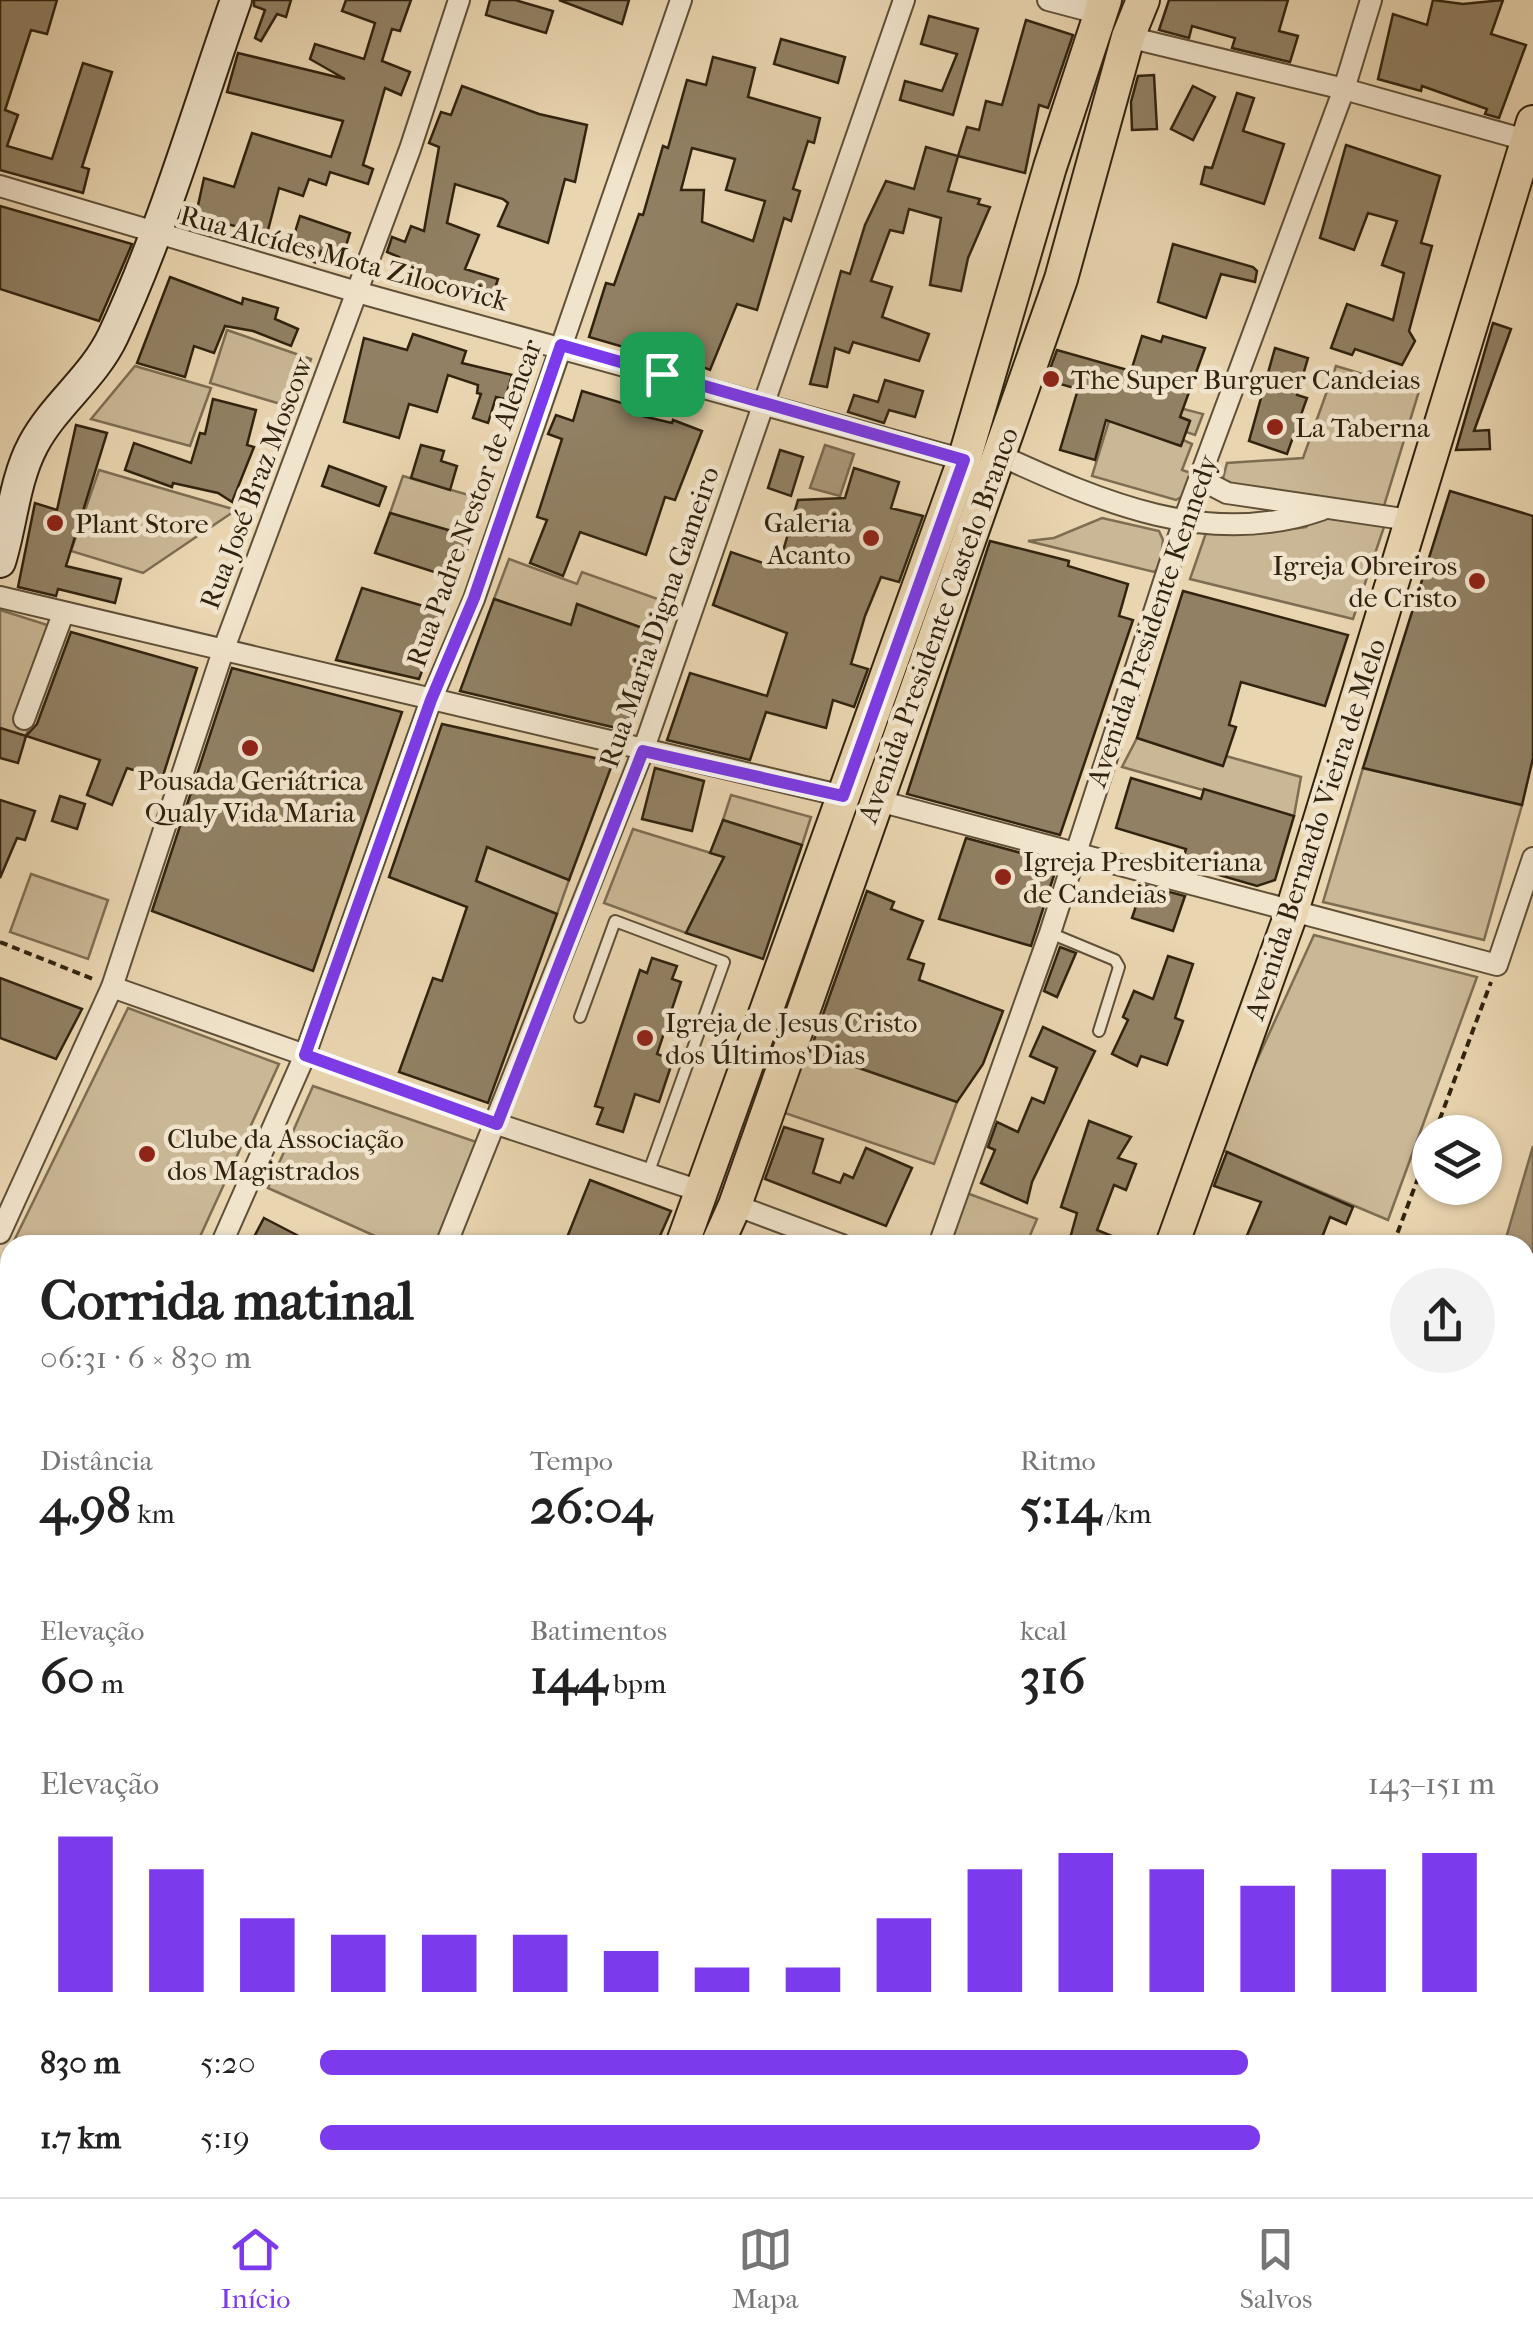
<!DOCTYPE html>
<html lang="pt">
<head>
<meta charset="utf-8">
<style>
	body { margin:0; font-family:"IM FELL French Canon",serif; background:#f2f2f2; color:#222; height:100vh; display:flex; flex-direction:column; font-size:38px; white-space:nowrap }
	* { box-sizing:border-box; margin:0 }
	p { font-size:32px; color:#767676 }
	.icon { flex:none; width:55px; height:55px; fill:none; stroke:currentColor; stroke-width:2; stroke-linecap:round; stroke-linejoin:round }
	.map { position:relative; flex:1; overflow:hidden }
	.side { position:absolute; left:0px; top:1235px; width:1535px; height:962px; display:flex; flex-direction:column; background:#fff; border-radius:30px 30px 0 0; box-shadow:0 2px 8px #0004 }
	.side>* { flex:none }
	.tools { position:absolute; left:1412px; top:1115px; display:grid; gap:20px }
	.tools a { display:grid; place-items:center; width:90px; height:90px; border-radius:50%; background:#fff; box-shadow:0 2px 8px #0004; font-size:50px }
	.pin { position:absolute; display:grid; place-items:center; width:85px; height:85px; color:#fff; margin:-42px; border-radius:20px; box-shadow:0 5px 15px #0006 }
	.round { display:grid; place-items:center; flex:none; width:105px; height:105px; border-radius:52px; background:#f2f2f2 }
	.headline { display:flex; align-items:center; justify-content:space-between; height:170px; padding:0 40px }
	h1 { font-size:55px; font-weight:700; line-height:75px }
	.metrics { display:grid; grid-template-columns:repeat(3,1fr); gap:15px; height:170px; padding:10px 40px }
	.metrics div { display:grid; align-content:center }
	.metrics b { font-size:50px; font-weight:700 }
	.metrics small { font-size:28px; font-weight:400 }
	.metrics p { font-size:28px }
	.chart { height:280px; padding:20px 40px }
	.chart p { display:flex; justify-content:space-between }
	.chart svg { width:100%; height:180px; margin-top:10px; stroke:#7c3aed; stroke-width:6 }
	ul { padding:0 40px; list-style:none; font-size:32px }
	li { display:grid; grid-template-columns:160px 120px 1fr; align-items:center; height:75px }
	li i { height:25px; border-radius:12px; background:#7c3aed }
	.tabs { display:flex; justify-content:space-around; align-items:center; height:140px; border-top:2px solid #e0e0e0; background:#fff; font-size:28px; color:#767676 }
	.tabs a { display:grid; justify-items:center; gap:5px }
	.tabs .on { color:#7c3aed }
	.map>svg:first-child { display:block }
	.green { fill:#cab795; stroke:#7e6d52; stroke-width:2.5 }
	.water { fill:#aa9879; stroke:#7a694f; stroke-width:2.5 }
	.building { fill:#918063; stroke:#31230f; stroke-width:2.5; fill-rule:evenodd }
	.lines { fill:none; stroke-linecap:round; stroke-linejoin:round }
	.lane-casing { stroke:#5f5037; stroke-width:14 }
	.street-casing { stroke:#5f5037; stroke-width:24 }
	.secondary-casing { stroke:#31230f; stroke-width:34 }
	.primary-casing { stroke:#31230f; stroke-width:36 }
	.path { stroke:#31230f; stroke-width:4; stroke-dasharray:8 5; stroke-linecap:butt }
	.lane { stroke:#f1e4cc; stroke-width:10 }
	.street { stroke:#f1e4cc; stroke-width:20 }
	.secondary { stroke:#f1e4cc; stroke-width:30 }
	.primary { stroke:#e9d5b0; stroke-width:32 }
	.route-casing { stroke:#fff; stroke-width:20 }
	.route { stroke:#7c3aed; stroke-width:12 }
	.poi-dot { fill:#8f2418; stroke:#f1e4cc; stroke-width:4 }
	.labels { text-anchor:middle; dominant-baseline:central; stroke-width:9; stroke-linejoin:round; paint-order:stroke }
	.street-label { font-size:28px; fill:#31230f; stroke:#f1e4cc }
	.poi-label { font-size:28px; fill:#31230f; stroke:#f1e4cc; text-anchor:start }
</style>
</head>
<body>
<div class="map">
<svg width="1533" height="2197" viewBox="0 0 1533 2197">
	<rect width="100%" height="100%" fill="#e9d5b0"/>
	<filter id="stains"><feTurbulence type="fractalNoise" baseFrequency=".002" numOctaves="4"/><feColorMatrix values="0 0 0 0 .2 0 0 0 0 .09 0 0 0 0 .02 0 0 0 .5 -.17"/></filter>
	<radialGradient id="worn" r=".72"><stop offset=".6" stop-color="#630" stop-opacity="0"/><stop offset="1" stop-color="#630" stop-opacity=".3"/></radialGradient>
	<!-- green -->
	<g class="green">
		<path d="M227 330 311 359 294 408 210 383Z"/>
		<path d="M135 366 211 388 190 446 91 419Z"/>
		<path d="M1336 366 1419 391 1383 509 1222 482 1227 463 1303 458Z"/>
		<path d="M1118 392 1203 414 1195 435 1186 432 1189 420 1138 402 1129 427 1180 446 1183 440 1192 444 1182 470 1191 473 1183 496 1176 500 1092 476Z"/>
		<path d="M99 470 236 510 143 573 71 551Z"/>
		<path d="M403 476 486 500 472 537 390 513Z"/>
		<path d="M1346 514 1386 521 1353 619 1190 579 1207 530 1253 534 1306 527 1314 519Z"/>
		<path d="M1102 518 1159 531 1163 540 1160 567 1154 572 1028 541 1054 538Z"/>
		<path d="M509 559 577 584 582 572 669 603 659 634 577 605 571 625 494 599Z"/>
		<path d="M0 610 60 629 26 736 0 728Z"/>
		<path d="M1137 738 1222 766 1226 756 1301 777 1294 816 1122 767Z"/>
		<path d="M1363 768 1522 805 1484 940 1323 902Z"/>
		<path d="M731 795 811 817 802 845 723 820Z"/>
		<path d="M633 829 724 857 686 933 604 903Z"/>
		<path d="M487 847 569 880 557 914 476 881Z"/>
		<path d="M31 874 108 900 88 959 10 932Z"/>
		<path d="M1314 935 1477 977 1388 1220 1217 1148Z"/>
		<path d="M128 1008 279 1064 198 1241 195 1245H12Z"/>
		<path d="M801 1048 957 1102 934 1164 779 1111Z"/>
		<path d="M313 1086 485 1145 435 1245H395L268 1188Z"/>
		<path d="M964 1192 1037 1219 1026 1245H943Z"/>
		<path d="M10 1248V1443L0 1437V1269Z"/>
		<path d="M262 2188H427L440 2197H256Z"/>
	</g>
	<!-- water -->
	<g class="water">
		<path d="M825 445 854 454 840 496 810 488Z"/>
		<path d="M1533 1146V2197H992L993 2188H1525V1245H1504Z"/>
	</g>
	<!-- building -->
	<g class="building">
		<path d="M0 0H57L47 34 31 30 5 110 18 115 7 146 52 159 83 63 112 72 82 167 89 169 83 193 0 170Z"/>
		<path d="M254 0H291L286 17 277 14 261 41 255 38 265 10 254 6Z"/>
		<path d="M346 0H411L400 31 392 29 382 61 410 72 401 95 385 88 363 165 373 169 368 184 330 172 326 185 309 179 303 196 279 188 267 234 211 220 209 231 193 228 204 178 234 187 252 133 331 157 343 121 227 92 238 53 345 79 310 59 315 44 364 59 375 23 342 11Z"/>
		<path d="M490 0H515L553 11 546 33 486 15Z"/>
		<path d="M559 0H629L622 24Z"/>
		<path d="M1169 0H1288L1279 31 1298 36 1290 62 1232 48 1235 38 1192 26 1189 38 1159 30Z"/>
		<path d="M1433 0 1463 4 1503 0 1491 34 1526 45 1499 118 1485 114 1487 109 1422 86 1421 91 1378 79 1393 14 1427 25Z"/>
		<path d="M929 16 978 29 953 115 900 100 905 81 942 91 957 54 921 44Z"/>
		<path d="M1026 20 1073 35 1048 108 1039 105 1025 173 958 156 967 127 979 130 986 101 1002 105Z"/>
		<path d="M781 39 845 57 838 83 774 64Z"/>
		<path d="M713 57 755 68 748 97 820 118 814 143 808 141 793 189 800 191 791 221 784 218 757 310 737 304 710 370 647 345 644 353 589 337 606 283 614 285 639 214 643 215 663 146 668 148 687 80 706 85ZM692 148 735 159 726 190 765 201 753 241 702 222 704 190H681Z"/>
		<path d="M1154 75 1157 129 1132 130 1131 102 1138 76Z"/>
		<path d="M462 86 539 114 587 125 575 182 565 179 548 243 498 226 508 203 503 199 455 184 447 223 479 235 465 269 498 279 490 304 395 267 399 257 387 252 392 237 405 242 411 226 424 231 439 147 429 143 441 112 451 115Z"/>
		<path d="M1193 86 1215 97 1193 140 1171 129Z"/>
		<path d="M1237 93 1254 98 1243 131 1284 144 1264 204 1201 184 1205 167 1212 168Z"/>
		<path d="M1346 145 1440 176 1421 243 1432 246 1409 331 1415 341 1402 365 1355 349 1352 355 1331 348 1347 304 1393 320 1404 273 1382 265 1397 221 1368 213 1354 250 1320 238Z"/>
		<path d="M926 147 958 156 948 191 980 199 978 204 990 207 968 258 961 291 930 285 941 218 909 209 903 233 890 230 871 281 892 287 882 317 929 334 919 361 853 342 849 353 835 348 827 387 810 384 841 271 850 274 865 225 886 181 914 189Z"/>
		<path d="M0 206 132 244 99 321 0 289Z"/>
		<path d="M300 216 350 233 342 258 321 251 317 263 301 258 305 246 292 242Z"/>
		<path d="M1173 244 1253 267 1257 271 1255 282 1221 274 1206 318 1158 302Z"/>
		<path d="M170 277 242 304 243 298 278 308 275 319 298 329 291 346 253 331 225 326 214 353 194 346 185 377 137 363Z"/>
		<path d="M1493 323 1511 329 1474 431 1489 430 1490 449 1456 450Z"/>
		<path d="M413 334 466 351 462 363 512 375 505 399 496 397 488 423 473 418 481 394 477 393 478 385 448 375 437 412 409 404 399 438 344 422 364 338 407 350Z"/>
		<path d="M1142 336 1161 342 1163 336 1205 348 1180 417 1190 421 1181 446 1106 420 1095 460 1060 450 1078 389 1046 380 1057 350 1131 371Z"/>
		<path d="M1275 348 1308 358 1297 395 1307 398 1287 454 1249 441Z"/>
		<path d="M885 380 923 391 915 417 889 410 884 423 848 412 854 395 878 402Z"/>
		<path d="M582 391 632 406 630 413 672 423 673 420 702 431 675 500 665 497 646 555 580 532 563 576 530 563 547 520 537 517 562 439 548 434 556 415 573 421Z"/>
		<path d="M213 399 256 410 247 445 254 447 232 502 218 493 173 483 172 487 125 470 134 443 191 463 200 433 205 434Z"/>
		<path d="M76 425 107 433 66 566 121 579 115 603 58 589 56 596 18 587 35 503 57 510Z"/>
		<path d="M421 445 444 451 441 461 457 466 450 490 411 478Z"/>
		<path d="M780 450 803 457 791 496 768 488Z"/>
		<path d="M329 466 386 487 379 506 322 486Z"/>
		<path d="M854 468 899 482 891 508 923 516 899 582 881 577 865 616 851 664 868 669 854 707 833 700 826 728 766 712 750 760 667 740 690 673 767 696 787 633 713 605 731 552 778 568 798 500 845 498Z"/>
		<path d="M1450 491 1533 516V758L1522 805 1363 768Z"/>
		<path d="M390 513 472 537 456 579 375 553Z"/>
		<path d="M990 541 1069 561 1068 566 1128 584 1119 616 1133 620 1060 835 907 794Z"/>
		<path d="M362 588 444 612 419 679 336 660Z"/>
		<path d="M1183 591 1348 635 1325 706 1241 682 1229 725 1236 727 1223 766 1137 738Z"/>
		<path d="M494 599 571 625 577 604 659 634 625 730 460 691Z"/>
		<path d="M71 632 197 668 162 779 127 768 112 805 87 795 100 760 26 736 37 724Z"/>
		<path d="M232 668 402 712 313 971 152 911Z"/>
		<path d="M442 724 613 762 569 880 487 847 476 881 557 914 488 1103 399 1072 433 978 442 981 467 907 389 877Z"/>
		<path d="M0 728 26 736 18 763 0 758Z"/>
		<path d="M655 768 704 781 692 831 642 819Z"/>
		<path d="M1131 778 1201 799 1204 789 1294 816 1275 880 1257 886 1181 864 1186 849 1116 828Z"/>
		<path d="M60 796 85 804 77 829 52 821Z"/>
		<path d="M0 800 35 811 25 840 17 838 0 878Z"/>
		<path d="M723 820 802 845 763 959 686 933 724 857 710 853Z"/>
		<path d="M966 838 1058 863 1031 946 939 919Z"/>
		<path d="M1143 885 1185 896 1173 931 1132 918Z"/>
		<path d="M867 891 894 902 891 909 923 921 908 959 924 964 919 980 1003 1011 983 1064 957 1102 810 1051Z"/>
		<path d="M1060 947 1076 953 1057 997 1044 991Z"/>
		<path d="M1168 956 1193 964 1175 1018 1183 1021 1167 1065 1141 1056 1137 1066 1112 1054 1128 1020 1123 1017 1134 991 1153 999Z"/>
		<path d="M652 958 677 966 672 979 681 982 657 1054 673 1060 659 1102 635 1094 623 1132 597 1124 603 1108 595 1106 640 970 647 973Z"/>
		<path d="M0 978 82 1009 56 1059 0 1038Z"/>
		<path d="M1043 1027 1095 1051 1032 1182 1027 1203 981 1183 995 1150 988 1147 997 1122 1018 1132 1032 1098 1044 1103 1057 1068 1030 1056Z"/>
		<path d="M1089 1121 1131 1137 1118 1158 1136 1164 1126 1190 1114 1185 1097 1230 1134 1245 1069 1242 1077 1213 1061 1207Z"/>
		<path d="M784 1127 823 1139 813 1173 840 1183 844 1174 853 1178 866 1148 912 1168 886 1226 765 1179Z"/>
		<path d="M1227 1152 1353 1207 1346 1224 1330 1217 1319 1245H1243L1261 1202 1214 1186Z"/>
		<path d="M590 1180 671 1211 656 1245H564Z"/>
		<path d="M264 1218 316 1245H269L254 1237Z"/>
	</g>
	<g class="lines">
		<defs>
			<g id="lane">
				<path d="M1050 933 1115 960 1119 967 1099 1031"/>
				<path d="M580 1017 615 921 724 962 648 1174"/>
			</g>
			<g id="street">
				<path d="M1048 0 1101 14"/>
				<path d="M1128 37 1344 89 1533 142"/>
				<path d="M0 186 357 292 964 460"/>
				<path d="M999 455C1102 502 1208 549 1321 510"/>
				<path d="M1200 479 1227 493 1410 520"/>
				<path d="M0 597 843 796"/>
				<path d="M24 719 63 614"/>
				<path d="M875 800 1497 965 1533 858"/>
				<path d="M112 987 305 1055"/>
				<path d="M497 1124 703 1192"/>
				<path d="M735 1205 842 1245"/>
				<path d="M0 1233 112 987 223 651 410 149 459 0"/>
				<path d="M221 1245 305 1055 431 700 474 599 681 0"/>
				<path d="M446 1245 643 751 904 0"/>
				<path d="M939 1245 1050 933 1184 520 1344 89 1371 0"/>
				<path d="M0 1681 10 1662"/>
				<path d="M0 1852 10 1861"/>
				<path d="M0 2119 10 2100"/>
			</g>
			<g id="secondary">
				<path d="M0 562C12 524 14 481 33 445 54 405 93 378 113 336 163 229 197 111 236 0"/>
				<path d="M0 1471 10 1477"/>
			</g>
			<g id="primary">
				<path d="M682 1245 964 460 1050 167 1105 0"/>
				<path d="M717 1245 735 1205 1061 279 1128 37 1143 0"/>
				<path d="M1172 1245 1292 911 1533 122"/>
				<path d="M450 2188 463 2197"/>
				<path d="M222 2197 227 2188"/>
			</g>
		</defs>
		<!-- lane casing -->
		<use href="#lane" class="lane-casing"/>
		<!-- street casing -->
		<use href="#street" class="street-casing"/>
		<!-- secondary casing -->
		<use href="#secondary" class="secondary-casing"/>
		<!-- primary casing -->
		<use href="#primary" class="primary-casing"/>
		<!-- path -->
		<g class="path">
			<path d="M0 942 93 979"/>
			<path d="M322 1062 478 1118"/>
			<path d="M1435 1132 1491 982"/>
			<path d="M1393 1245 1430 1146"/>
		</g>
		<!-- lane -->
		<use href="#lane" class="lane"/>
		<!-- street -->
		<use href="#street" class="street"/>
		<!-- secondary -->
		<use href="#secondary" class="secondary"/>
		<!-- primary -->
		<use href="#primary" class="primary"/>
	</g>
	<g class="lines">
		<defs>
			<path id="route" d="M561 345 964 460 843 796 643 751 497 1124 305 1055 431 700 474 598Z"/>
		</defs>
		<!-- route casing -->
		<use href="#route" class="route-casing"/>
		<!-- route -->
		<use href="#route" class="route"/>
	</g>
	<!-- markers -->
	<g class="poi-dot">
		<circle cx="1051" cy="379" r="10"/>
		<circle cx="1275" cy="427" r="10"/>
		<circle cx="55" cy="523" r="10"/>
		<circle cx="871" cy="538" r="10"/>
		<circle cx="1477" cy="581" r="10"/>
		<circle cx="250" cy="748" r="10"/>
		<circle cx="1003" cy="877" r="10"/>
		<circle cx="645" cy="1038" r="10"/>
		<circle cx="147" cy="1154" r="10"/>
	</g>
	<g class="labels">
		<!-- street labels -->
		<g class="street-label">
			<text transform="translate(344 258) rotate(15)">Rua Alcídes Mota Zilocovick</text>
			<text transform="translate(256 483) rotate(-69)">Rua José Braz Moscow</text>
			<text transform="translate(474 503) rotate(-70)">Rua Padre Nestor de Alencar</text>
			<text transform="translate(659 617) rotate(-71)">Rua Maria Digna Gameiro</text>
			<text transform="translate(1152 621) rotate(-71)">Avenida Presidente Kennedy</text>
			<text transform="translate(938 625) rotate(-70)">Avenida Presidente Castelo Branco</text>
			<text transform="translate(1315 829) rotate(-72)">Avenida Bernardo Vieira de Melo</text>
		</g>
		<!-- poi labels -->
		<g class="poi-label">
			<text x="1071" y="379">The Super Burguer Candeias</text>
			<text x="1295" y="427">La Taberna</text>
			<text x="851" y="522" text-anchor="end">Galeria<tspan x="851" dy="32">Acanto</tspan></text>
			<text x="75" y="523">Plant Store</text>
			<text x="1457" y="565" text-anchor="end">Igreja Obreiros<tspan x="1457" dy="32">de Cristo</tspan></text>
			<text x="250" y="780" text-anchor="middle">Pousada Geriátrica<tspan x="250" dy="32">Qualy Vida Maria</tspan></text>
			<text x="1023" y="861">Igreja Presbiteriana<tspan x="1023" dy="32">de Candeias</tspan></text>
			<text x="665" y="1022">Igreja de Jesus Cristo<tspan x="665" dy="32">dos Últimos Dias</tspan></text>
			<text x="167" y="1138">Clube da Associação<tspan x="167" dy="32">dos Magistrados</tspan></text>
		</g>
	</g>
	<rect width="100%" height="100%" filter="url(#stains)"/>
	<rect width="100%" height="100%" fill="url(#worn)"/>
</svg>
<div class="tools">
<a><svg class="icon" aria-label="layers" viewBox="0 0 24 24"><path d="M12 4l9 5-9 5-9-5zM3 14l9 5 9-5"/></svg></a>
</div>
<div class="pin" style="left:662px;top:374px;background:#1e9e55"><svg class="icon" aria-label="arrive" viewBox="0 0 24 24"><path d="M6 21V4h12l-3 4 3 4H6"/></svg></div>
<section class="side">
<div class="headline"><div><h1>Corrida matinal</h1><p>06:31 · 6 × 830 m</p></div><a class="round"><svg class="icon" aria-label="share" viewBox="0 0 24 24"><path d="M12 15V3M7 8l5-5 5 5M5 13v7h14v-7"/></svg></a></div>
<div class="metrics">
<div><p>Distância</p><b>4.98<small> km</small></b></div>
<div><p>Tempo</p><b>26:04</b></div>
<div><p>Ritmo</p><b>5:14<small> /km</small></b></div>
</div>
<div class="metrics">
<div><p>Elevação</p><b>60<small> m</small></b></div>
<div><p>Batimentos</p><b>144<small> bpm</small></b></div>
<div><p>kcal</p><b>316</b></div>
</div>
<div class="chart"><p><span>Elevação</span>143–151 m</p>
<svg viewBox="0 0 160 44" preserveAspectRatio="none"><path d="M5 44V6M15 44V14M25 44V26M35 44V30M45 44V30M55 44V30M65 44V34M75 44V38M85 44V38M95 44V26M105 44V14M115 44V10M125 44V14M135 44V18M145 44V14M155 44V10"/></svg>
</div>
<ul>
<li><b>830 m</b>5:20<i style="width:79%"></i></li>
<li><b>1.7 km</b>5:19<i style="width:80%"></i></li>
</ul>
</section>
</div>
<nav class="tabs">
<a class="on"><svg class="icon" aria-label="home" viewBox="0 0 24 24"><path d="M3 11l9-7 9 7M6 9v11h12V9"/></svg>Início</a>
<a><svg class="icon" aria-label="map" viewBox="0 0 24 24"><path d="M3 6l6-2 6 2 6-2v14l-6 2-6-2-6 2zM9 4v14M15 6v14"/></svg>Mapa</a>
<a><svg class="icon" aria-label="saved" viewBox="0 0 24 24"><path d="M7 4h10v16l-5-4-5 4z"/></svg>Salvos</a>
</nav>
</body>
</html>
